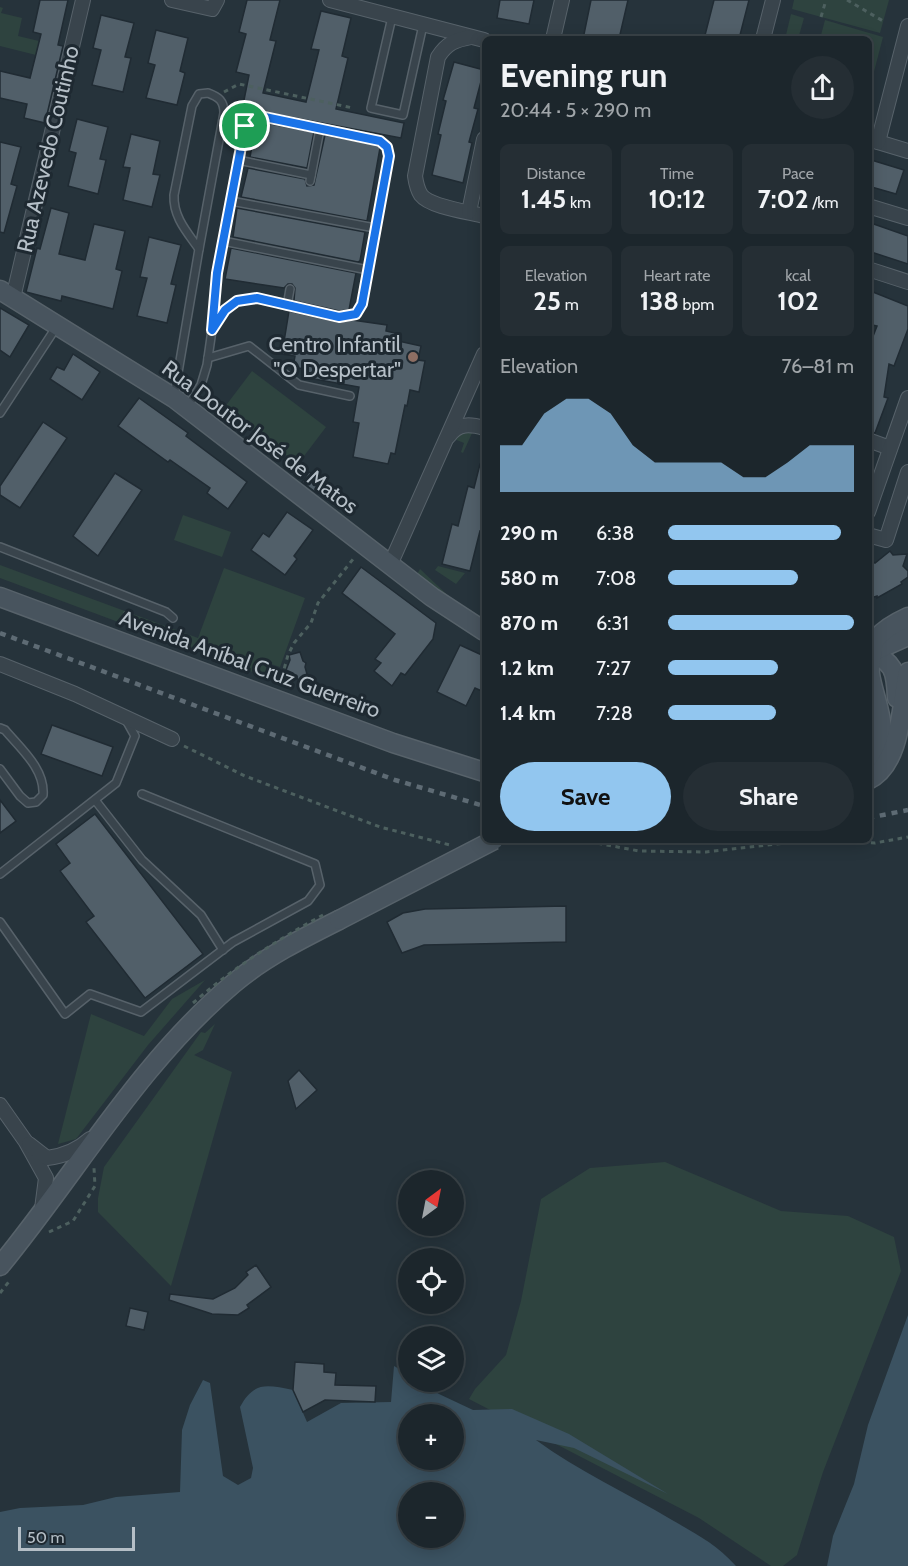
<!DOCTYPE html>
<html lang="en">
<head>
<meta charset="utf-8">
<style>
	body { margin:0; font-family:Cabin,sans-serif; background:#252e34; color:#f1f3f6; height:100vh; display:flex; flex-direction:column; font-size:22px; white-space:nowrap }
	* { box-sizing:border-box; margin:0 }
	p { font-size:20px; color:#a0a5a9 }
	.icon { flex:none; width:33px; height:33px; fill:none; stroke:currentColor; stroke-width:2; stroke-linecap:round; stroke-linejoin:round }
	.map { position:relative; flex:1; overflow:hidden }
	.drawer { position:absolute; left:482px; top:36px; width:390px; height:807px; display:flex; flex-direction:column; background:#1c262c; border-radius:9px; box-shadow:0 3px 15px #0003,0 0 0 2px #3a4348 }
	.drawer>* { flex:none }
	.needle { width:39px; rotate:32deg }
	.fabs { position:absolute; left:398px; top:1170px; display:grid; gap:12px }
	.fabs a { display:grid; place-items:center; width:66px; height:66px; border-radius:50%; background:#1c262c; box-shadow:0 3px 15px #0003,0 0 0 2px #3a4348; font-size:30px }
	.scale { position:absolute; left:18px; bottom:15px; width:117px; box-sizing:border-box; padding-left:6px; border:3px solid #b5bfc7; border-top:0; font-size:16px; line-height:21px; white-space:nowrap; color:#b5bfc7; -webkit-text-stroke:4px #1e2931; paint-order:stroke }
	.pin { position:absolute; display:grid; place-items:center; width:51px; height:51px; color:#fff; margin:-26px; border:3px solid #fff; border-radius:50%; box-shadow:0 2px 6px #0007 }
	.round { display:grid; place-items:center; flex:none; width:63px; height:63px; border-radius:32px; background:#252e34 }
	.summary { display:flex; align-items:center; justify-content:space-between; height:102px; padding:0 18px }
	h1 { font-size:33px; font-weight:700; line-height:45px }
	.stats { display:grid; grid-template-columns:repeat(3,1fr); gap:9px; height:102px; padding:6px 18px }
	.stats div { display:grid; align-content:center; border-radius:9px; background:#252e34; text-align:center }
	.stats b { font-size:26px; font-weight:700 }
	.stats small { font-size:16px; font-weight:400 }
	.stats p { font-size:16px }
	.chart { height:168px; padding:12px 18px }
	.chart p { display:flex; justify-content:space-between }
	.chart svg { width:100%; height:108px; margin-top:6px; fill:#92c6ef; opacity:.7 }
	.primary-button { display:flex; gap:12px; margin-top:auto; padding:12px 18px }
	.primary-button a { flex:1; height:69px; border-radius:36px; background:#92c6ef; color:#111; font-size:24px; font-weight:700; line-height:69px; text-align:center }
	.primary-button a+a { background:#252e34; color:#f1f3f6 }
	ul { padding:0 18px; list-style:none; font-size:20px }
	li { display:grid; grid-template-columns:96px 72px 1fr; align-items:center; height:45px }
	li i { height:15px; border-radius:8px; background:#92c6ef }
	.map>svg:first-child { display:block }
	.green { fill:#2e433f }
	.water { fill:#3b5261; fill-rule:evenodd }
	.building { fill:#515f69; stroke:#202b33; stroke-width:1.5 }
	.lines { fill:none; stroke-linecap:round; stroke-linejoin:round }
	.lane-casing { stroke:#57626a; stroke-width:10 }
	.street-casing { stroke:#57626a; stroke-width:16 }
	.secondary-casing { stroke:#57626a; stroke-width:21 }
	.path { stroke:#4d605f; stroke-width:3; stroke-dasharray:4.5 4.5; stroke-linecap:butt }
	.lane { stroke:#39444c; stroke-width:7 }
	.street { stroke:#39444c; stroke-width:14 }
	.secondary { stroke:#48545e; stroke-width:18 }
	.rail { stroke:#5e6b74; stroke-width:4.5; stroke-dasharray:6 6; stroke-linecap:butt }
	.secondary-bridge-casing { stroke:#57626a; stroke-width:21; stroke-linecap:butt }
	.path-bridge { stroke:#4d605f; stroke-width:3; stroke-dasharray:4.5 4.5; stroke-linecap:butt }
	.secondary-bridge { stroke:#48545e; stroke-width:18 }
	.route-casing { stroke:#fff; stroke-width:12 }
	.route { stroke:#1a73e8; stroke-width:8 }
	.education-dot { fill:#8d6e63; stroke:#1e2931; stroke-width:2 }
	.labels { text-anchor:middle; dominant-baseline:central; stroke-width:6; stroke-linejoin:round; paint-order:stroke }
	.street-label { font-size:22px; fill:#b5bfc7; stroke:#1e2931 }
	.poi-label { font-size:22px; fill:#b5bfc7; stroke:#1e2931; text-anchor:end }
</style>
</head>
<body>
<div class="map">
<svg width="908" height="1566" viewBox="0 0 908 1566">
	<rect width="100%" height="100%" fill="#26333b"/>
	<!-- green -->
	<g class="green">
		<path d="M794 0H889L880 33 792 9Z"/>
		<path d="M0 7 3 8 1 13 22 18 18 36 39 41 36 55 0 46Z"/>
		<path d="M791 14 804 18 798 39H785Z"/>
		<path d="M825 20 883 37 869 91 868 39H820Z"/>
		<path d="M252 371 326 427 298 464 224 408Z"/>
		<path d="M473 431 463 453 461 452 464 443 454 439 457 433Z"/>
		<path d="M183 515 231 532 222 557 174 540Z"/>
		<path d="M0 565 198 638 224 568 305 598 280 667 271 664 266 677 0 578Z"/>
		<path d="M438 566 465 573 456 584 435 570Z"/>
		<path d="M420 569 459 606 416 576Z"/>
		<path d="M205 980 148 1045 76 1139 58 1144 91 1014 144 1036 172 999Z"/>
		<path d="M215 1024 203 1050 194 1055 232 1072 171 1286 98 1212V1198L104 1167 201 1032 205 1033Z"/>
		<path d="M665 1162 781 1211 848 1216 894 1237 901 1271 823 1472 797 1555 783 1566H771L699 1518 469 1399 475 1389 506 1355 521 1301 541 1199 590 1168Z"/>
	</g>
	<!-- water -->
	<g class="water">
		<path d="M908 1315V1566H827L833 1536 854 1484 868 1425Z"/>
		<path d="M394 1366 408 1374V1382H419L439 1394 473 1410 512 1409 569 1434 668 1494 574 1448 536 1440C578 1471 627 1493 672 1520 698 1535 716 1544 736 1566H0V1512L20 1508 83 1505 116 1497 180 1492 182 1430 190 1405 203 1380 210 1383 223 1476 238 1485 251 1478 253 1468 240 1407C254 1381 267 1385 293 1390L307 1422 341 1403 391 1402ZM408 1414H453V1460H408ZM408 1492H453V1538H408Z"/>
	</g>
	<!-- building -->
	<g class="building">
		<path d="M40 0H68L58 45 63 46 45 123 24 118 27 104 0 98V71L30 78 41 34 33 32Z"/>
		<path d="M247 0H280L270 40 276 41 263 93 306 102 319 50 311 49 321 11 351 18 342 56 348 58 336 109 404 123 401 138 258 111 259 108 243 105 249 75 236 72 246 34 239 32Z"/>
		<path d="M500 0H534L529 24 497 18Z"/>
		<path d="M591 0H628L619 39H583Z"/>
		<path d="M714 0H749L739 39H704Z"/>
		<path d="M101 15 134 23 125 57 131 58 123 92 92 85 101 50 93 48Z"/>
		<path d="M156 30 188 38 180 71 185 73 177 105 146 98 155 65 148 63Z"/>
		<path d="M454 62 484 70 474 108 478 109 469 142 472 143 463 183 432 175 441 135 438 134 446 101 443 100Z"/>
		<path d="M77 119 108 127 100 159 106 160 98 194 68 186 76 153 69 151Z"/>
		<path d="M260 122 314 132 307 168 250 157 256 123Z"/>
		<path d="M131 134 160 141 153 174 160 175 152 207 123 200 130 168 123 167Z"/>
		<path d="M325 135 377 145 380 148 367 221 241 197 248 168 305 179 307 186 314 185Z"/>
		<path d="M0 142 21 147 11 184 17 186 4 233 0 232Z"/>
		<path d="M868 159 904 170 896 194 868 186Z"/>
		<path d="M51 208 69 213 59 254 85 260 94 224 125 231 116 269 122 271 113 309 62 296 61 301 26 292 37 248 40 249Z"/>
		<path d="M237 208 365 232 360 261 358 262 233 237Z"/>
		<path d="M868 222 908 236V264L868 251Z"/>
		<path d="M149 237 181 245 171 284 176 285 167 323 137 316 147 278 140 277Z"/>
		<path d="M231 248 356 273 349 310 339 311 294 301 295 288 292 284H288L284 288 225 279Z"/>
		<path d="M868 290 908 306V329L894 366 889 364 884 397 888 398 875 433 868 431V349L877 326 868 324Z"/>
		<path d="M0 308 29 325 10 357 0 350Z"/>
		<path d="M289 311 338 322 352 320 387 325 386 331 399 334 398 341 421 346 418 360 425 361 419 392 410 390 407 406 405 405 395 454 391 453 388 464 353 457 359 423 353 422 359 387 303 377 305 369 293 367 295 356 282 354Z"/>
		<path d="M73 354 100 372 82 400 50 379 57 367 64 370Z"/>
		<path d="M139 398 188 433 186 436 247 482 228 509 207 493 210 488 170 460 168 462 118 426Z"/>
		<path d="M43 422 67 438 20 508 0 495V486Z"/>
		<path d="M480 464H484V532L480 531 470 571 442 564 452 524 458 526 468 486 474 488Z"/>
		<path d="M309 472 325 484 318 494 302 482Z"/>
		<path d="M115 473 142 490 98 556 73 536Z"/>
		<path d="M287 512 313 530 294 556 297 559 285 575 251 550 263 533 269 537Z"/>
		<path d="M890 551 893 555 907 554 903 566 908 571V577L901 582 902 584 877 598V596L868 599V559L875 563Z"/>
		<path d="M361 567 436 623 433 639 405 675 401 673 392 686 374 671 381 663 375 659 395 634 342 593Z"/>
		<path d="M460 645 484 656V692L475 688 466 706 437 692Z"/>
		<path d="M300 652 303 661 306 663 305 667 314 699 293 673 286 670 290 660 289 655Z"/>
		<path d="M52 725 113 747 102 776 41 754Z"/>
		<path d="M0 800 16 821 0 833Z"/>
		<path d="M95 814 203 954 145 998 86 922 94 916 60 871 70 863 56 844Z"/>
		<path d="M566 906V942L424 945 402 953 387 922 403 913 425 909Z"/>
		<path d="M299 1070 317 1090 296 1109 288 1081Z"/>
		<path d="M256 1265 271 1287 247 1305 249 1308 238 1315 212 1314 169 1300 170 1294 213 1299 235 1288 248 1275 246 1272Z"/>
		<path d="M130 1308 148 1312 144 1330 126 1326Z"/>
		<path d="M295 1362 324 1364V1372L336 1373 335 1385 376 1386 375 1402 325 1400 303 1412 293 1390Z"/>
	</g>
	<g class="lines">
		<defs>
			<g id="lane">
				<path d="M392 17 371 108 403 115 423 25"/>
				<path d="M208 93C219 97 224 101 224 113L199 249C187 232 173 217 174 195L192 106 199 94Z"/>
				<path d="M238 160 311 175"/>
				<path d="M310 181 320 129"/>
				<path d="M231 201 375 228"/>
				<path d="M223 241 368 270"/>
				<path d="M287 306 290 289"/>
				<path d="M208 358 249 346 299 385 350 396"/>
				<path d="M174 396 199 249"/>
				<path d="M188 406 201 385 207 365 212 330 225 310 237 301 257 298 339 317 356 314 362 304 389 156 387 147 380 140 260 116 250 118 245 126 217 273 212 330"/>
				<path d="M0 413 57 326"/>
				<path d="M0 547 166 612 173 618"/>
				<path d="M0 728 5 730C21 749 45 769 43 795L36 802 28 803 20 796 0 769"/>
				<path d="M95 800 142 860 201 915 223 950"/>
				<path d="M0 874 116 783 135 736 126 720"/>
				<path d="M0 922 65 1014 90 994 141 1012 233 942 308 901 320 885 315 864 142 794"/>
			</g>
			<g id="street">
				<path d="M172 0 212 9 217 0"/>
				<path d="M330 0 484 40"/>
				<path d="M471 37C455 40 447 43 438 57L415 176C416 183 417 189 421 195 430 207 469 212 484 216"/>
				<path d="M553 39 562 0"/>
				<path d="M763 39 773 0"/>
				<path d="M868 139 908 151"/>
				<path d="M878 142 908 26"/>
				<path d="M868 206 908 218"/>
				<path d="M469 212 484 139"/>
				<path d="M868 269 908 282"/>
				<path d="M13 298 83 0"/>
				<path d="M449 436C458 423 470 424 484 428"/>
				<path d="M868 440 890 448"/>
				<path d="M868 512 908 398"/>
				<path d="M868 535 886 540 908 472"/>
				<path d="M390 565 484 354"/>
				<path d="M0 664 75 694 172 739"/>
				<path d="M0 1105 26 1142 46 1178 42 1209"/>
				<path d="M29 1144 47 1158C64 1156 77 1151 90 1139"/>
			</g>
			<g id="secondary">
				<path d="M0 290 174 398 432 597 484 631"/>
				<path d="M0 597 393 743 484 772"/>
				<path d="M868 650C894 663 896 670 897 698"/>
				<path d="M868 654 908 636"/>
				<path d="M868 763C896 739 874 702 870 674 869 665 871 659 873 651 873 645 873 642 877 638 885 628 897 622 908 617"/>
				<path d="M868 780C902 764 901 704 908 672"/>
				<path d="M0 1266C78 1171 139 1063 234 983 265 957 303 938 339 920"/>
			</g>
		</defs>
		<!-- lane casing -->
		<use href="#lane" class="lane-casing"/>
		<!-- street casing -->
		<use href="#street" class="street-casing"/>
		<!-- secondary casing -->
		<use href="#secondary" class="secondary-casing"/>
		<!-- path -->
		<g class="path">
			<path d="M847 0 883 21"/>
			<path d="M821 17 826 0"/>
			<path d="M224 92 239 84 353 108"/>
			<path d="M120 624 127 608"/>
			<path d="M269 679 270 676 281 680 288 655 294 643 311 623 318 603 354 558"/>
			<path d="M184 746 245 776 380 827 450 845"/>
			<path d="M580 840 639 851 706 852 813 840"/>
			<path d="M826 840 875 843 908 837"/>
			<path d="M49 1232 73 1221 95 1186 94 1168"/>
			<path d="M0 1293 11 1279"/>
		</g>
		<!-- lane -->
		<use href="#lane" class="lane"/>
		<!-- street -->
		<use href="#street" class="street"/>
		<!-- secondary -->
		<use href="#secondary" class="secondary"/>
		<!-- rail -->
		<g class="rail">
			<path d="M0 633 395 780 484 806"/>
			<path d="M868 818 908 810"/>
		</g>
		<defs>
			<path id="secondary-bridge" d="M339 920 494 840"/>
		</defs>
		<!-- secondary-bridge casing -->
		<use href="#secondary-bridge" class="secondary-bridge-casing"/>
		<!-- path-bridge -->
		<path class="path-bridge" d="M193 1003C233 968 277 940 323 915"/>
		<!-- secondary-bridge -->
		<use href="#secondary-bridge" class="secondary-bridge"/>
	</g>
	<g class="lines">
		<defs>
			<path id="route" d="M260 116 380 141 387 147 389 156 362 304 356 314 339 317 257 298 237 301 225 310 212 330 217 273 245 126 250 118Z"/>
		</defs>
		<!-- route casing -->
		<use href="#route" class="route-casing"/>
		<!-- route -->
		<use href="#route" class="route"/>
	</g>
	<!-- markers -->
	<circle class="education-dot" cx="413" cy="357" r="6"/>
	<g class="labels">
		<!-- street labels -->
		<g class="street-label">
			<text transform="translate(48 149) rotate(-77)">Rua Azevedo Coutinho</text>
			<text transform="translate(260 437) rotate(37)">Rua Doutor José de Matos</text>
			<text transform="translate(250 664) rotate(20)">Avenida Aníbal Cruz Guerreiro</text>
		</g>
		<!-- poi labels -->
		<g class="poi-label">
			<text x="401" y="344">Centro Infantil<tspan x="401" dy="25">"O Despertar"</tspan></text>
		</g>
	</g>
</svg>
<div class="fabs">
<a><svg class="needle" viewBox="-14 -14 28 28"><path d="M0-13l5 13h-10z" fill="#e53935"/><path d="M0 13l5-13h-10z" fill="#a0a5a9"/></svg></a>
<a><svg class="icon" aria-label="locate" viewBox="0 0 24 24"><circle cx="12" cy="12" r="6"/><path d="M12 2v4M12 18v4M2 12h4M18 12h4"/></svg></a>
<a><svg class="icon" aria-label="layers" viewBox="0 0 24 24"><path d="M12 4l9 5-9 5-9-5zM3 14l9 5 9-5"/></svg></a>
<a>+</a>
<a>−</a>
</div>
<div class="scale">50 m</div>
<div class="pin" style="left:245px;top:126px;background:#1e9e55"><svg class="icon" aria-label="arrive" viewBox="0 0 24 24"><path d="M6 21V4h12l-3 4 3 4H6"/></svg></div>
<section class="drawer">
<div class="summary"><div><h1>Evening run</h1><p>20:44 · 5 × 290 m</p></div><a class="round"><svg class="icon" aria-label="share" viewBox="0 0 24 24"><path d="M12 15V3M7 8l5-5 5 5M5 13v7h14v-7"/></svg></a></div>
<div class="stats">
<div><p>Distance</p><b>1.45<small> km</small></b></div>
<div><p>Time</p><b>10:12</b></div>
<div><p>Pace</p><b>7:02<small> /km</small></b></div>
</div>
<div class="stats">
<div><p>Elevation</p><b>25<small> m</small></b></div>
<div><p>Heart rate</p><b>138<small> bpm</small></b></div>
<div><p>kcal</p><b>102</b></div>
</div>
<div class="chart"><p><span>Elevation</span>76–81 m</p>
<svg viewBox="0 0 160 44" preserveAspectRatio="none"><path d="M0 44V25L10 25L20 12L30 6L40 6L50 12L60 25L70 32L80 32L90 32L100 32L110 38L120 38L130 32L140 25L150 25L160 25V44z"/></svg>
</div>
<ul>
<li><b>290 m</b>6:38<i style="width:93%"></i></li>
<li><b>580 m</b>7:08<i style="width:70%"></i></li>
<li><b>870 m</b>6:31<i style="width:100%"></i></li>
<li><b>1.2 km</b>7:27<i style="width:59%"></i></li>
<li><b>1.4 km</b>7:28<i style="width:58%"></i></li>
</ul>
<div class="primary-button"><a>Save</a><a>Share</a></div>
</section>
</div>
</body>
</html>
